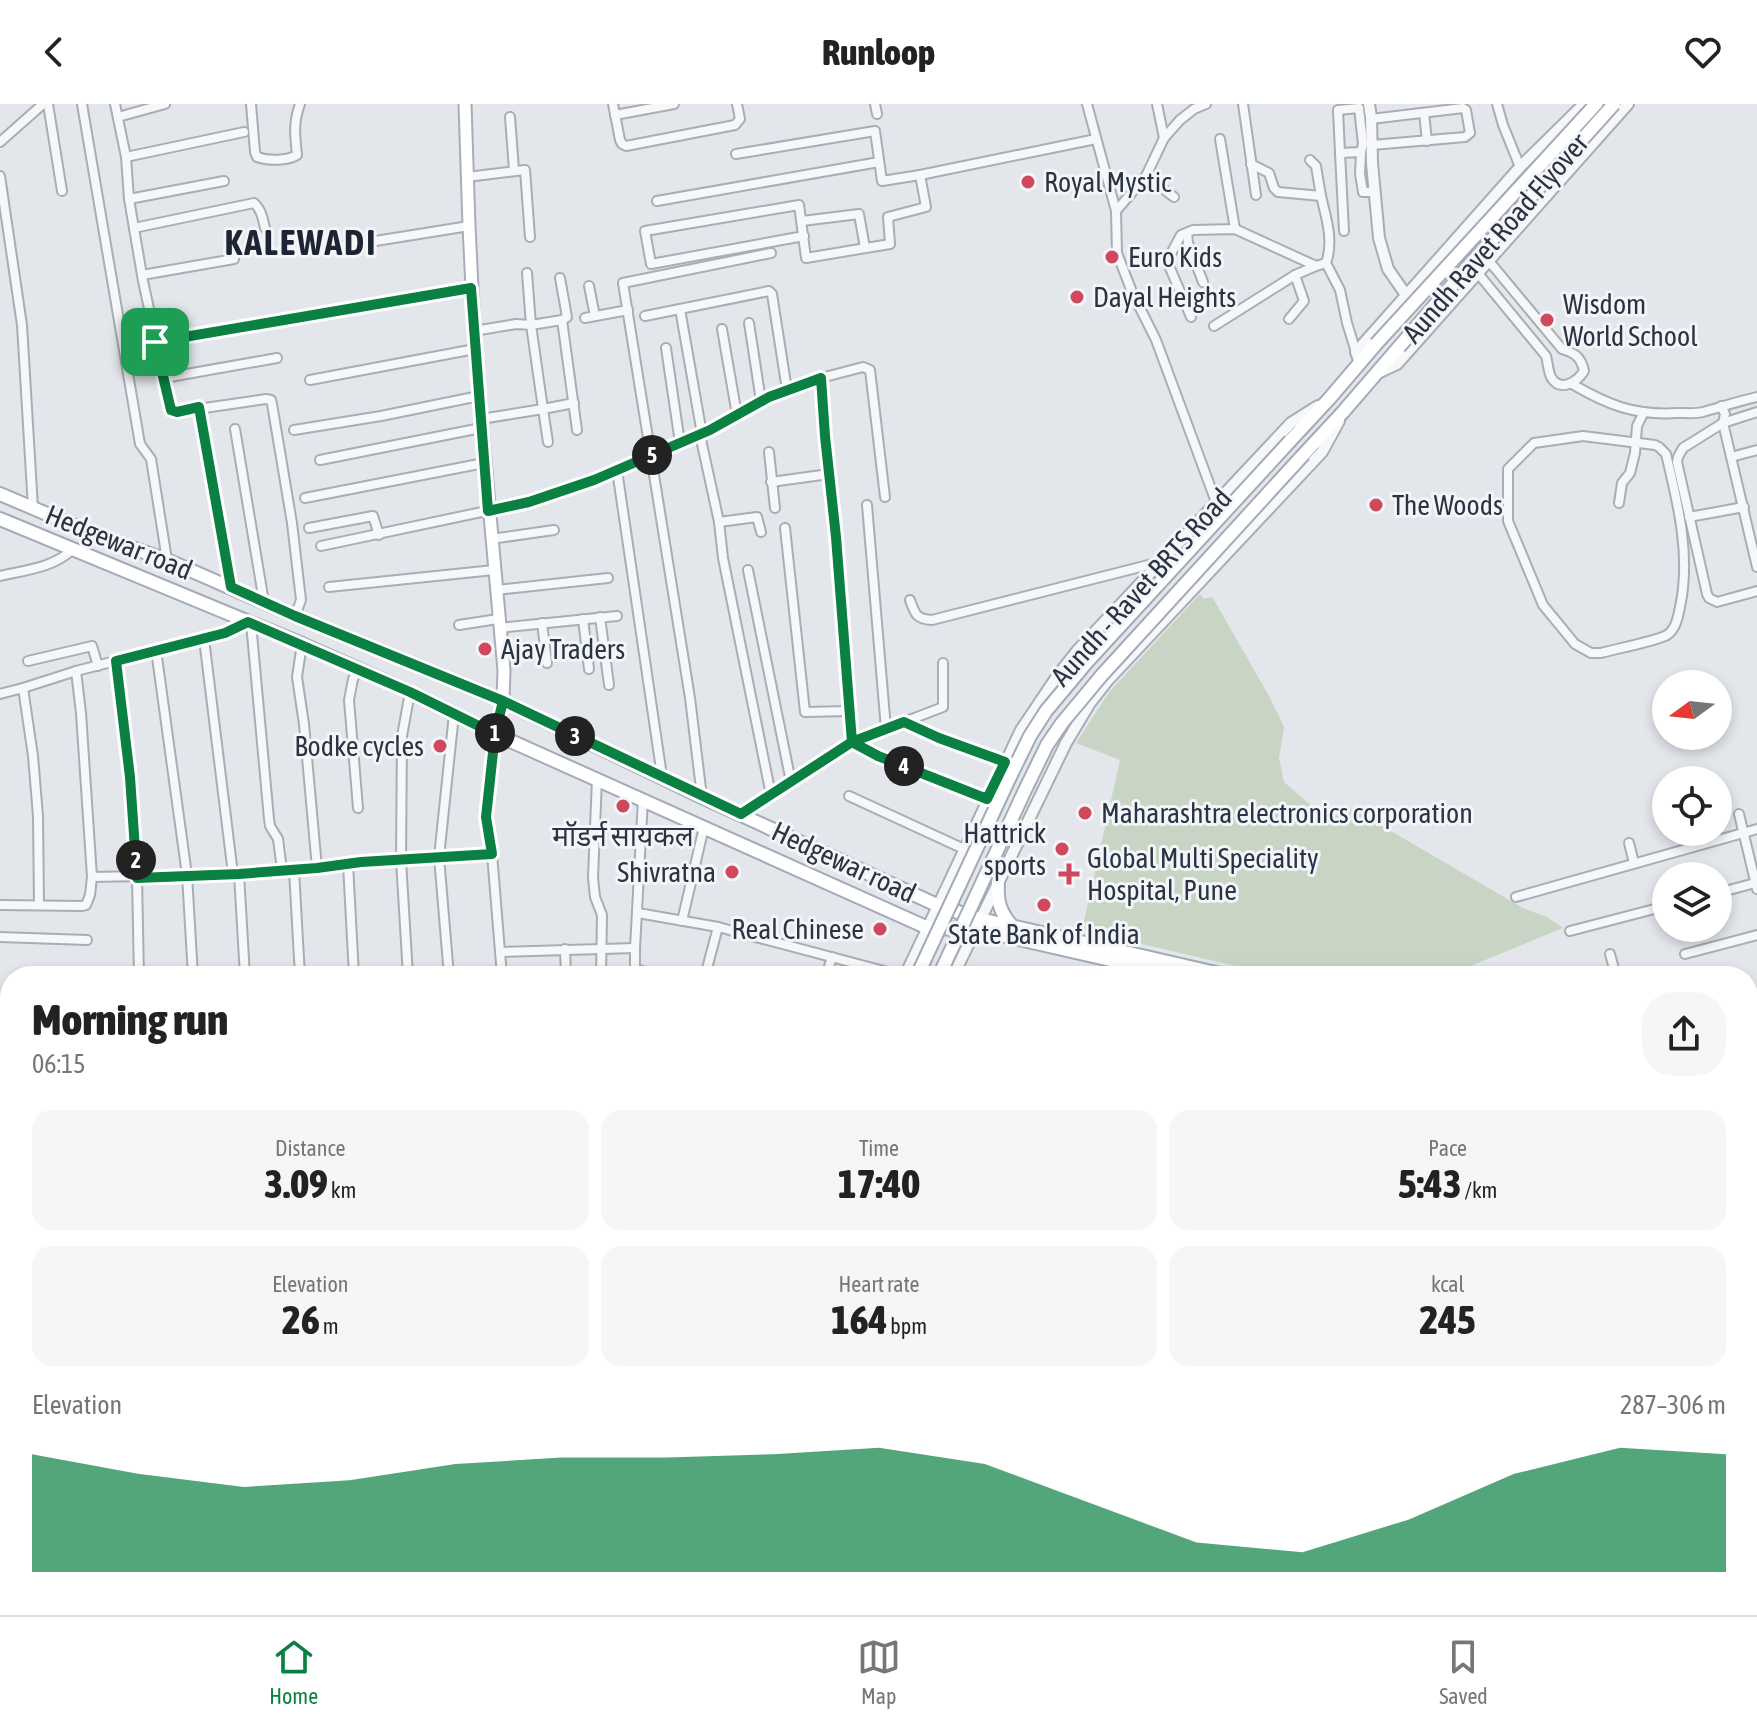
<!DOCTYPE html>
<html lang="en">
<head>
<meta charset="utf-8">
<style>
	body { margin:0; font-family:"Asap Condensed","Noto Sans Devanagari",sans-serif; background:#f6f6f6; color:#222; height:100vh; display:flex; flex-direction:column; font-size:30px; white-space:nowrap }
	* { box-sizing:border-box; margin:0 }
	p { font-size:26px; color:#767676 }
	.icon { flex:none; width:44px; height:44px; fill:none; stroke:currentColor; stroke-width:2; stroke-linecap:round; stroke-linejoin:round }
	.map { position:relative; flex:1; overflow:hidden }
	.panel { position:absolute; left:0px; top:862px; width:1758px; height:650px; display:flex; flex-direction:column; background:#fff; border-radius:32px 32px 0 0; box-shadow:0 4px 12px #0003 }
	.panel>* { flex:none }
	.needle { width:52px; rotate:255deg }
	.buttons { position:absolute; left:1652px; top:566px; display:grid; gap:16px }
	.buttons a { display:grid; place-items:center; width:80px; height:80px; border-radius:50%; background:#fff; box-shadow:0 4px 12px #0003; font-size:40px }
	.pin { position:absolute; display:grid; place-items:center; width:68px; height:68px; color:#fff; margin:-34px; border-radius:16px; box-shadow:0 4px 12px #0006 }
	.km { position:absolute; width:40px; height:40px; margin:-20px; border-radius:50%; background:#222; color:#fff; font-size:22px; line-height:40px; text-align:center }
	.round { display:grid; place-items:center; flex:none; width:84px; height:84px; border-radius:32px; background:#f6f6f6 }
	.overview { display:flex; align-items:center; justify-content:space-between; height:136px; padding:0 32px }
	h1 { font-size:44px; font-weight:800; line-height:60px }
	.figures { display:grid; grid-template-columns:repeat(3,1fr); gap:12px; height:136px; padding:8px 32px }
	.figures div { display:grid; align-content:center; border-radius:20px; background:#f6f6f6; text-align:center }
	.figures b { font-size:40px; font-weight:800 }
	.figures small { font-size:22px; font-weight:400 }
	.figures p { font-size:22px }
	.chart { height:224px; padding:16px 32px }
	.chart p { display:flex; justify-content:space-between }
	.chart svg { width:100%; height:144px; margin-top:8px; fill:#0b8043; opacity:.7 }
	header { display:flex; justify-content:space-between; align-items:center; height:104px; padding:0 32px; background:#fff; font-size:36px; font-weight:800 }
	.dock { display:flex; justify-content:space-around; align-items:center; height:112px; border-top:2px solid #e0e0e0; background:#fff; font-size:22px; color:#767676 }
	.dock a { display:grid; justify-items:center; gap:4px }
	.dock .active { color:#0b8043 }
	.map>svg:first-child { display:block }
	.built { fill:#d1d5dd }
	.green { fill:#c9d5c4 }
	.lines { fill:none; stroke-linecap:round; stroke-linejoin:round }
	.minor-casing { stroke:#a8adb6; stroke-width:12 }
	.tertiary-casing { stroke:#a8adb6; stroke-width:14 }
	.secondary-casing { stroke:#a8adb6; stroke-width:15 }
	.primary-casing { stroke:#a2abb7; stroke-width:16 }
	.minor { stroke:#f6f7f9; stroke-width:8 }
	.tertiary { stroke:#f6f7f9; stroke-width:10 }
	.secondary { stroke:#fff; stroke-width:11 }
	.primary { stroke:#fff; stroke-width:12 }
	.primary-bridge-casing { stroke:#a2abb7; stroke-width:16; stroke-linecap:butt }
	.primary-bridge { stroke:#fff; stroke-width:12 }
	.route-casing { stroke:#fff; stroke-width:16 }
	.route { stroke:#0b8043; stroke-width:10 }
	.poi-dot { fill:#d0485e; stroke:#f3f5f8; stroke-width:3 }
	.labels { text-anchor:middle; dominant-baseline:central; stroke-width:6; stroke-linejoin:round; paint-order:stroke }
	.poi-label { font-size:28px; fill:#2a3444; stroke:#f3f5f8; text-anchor:start }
	.street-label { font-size:28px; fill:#2a3444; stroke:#f3f5f8 }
	.district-label { font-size:36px; font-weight:bold; letter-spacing:2px; fill:#1d2535; stroke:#f3f5f8 }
</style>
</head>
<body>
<header><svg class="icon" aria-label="back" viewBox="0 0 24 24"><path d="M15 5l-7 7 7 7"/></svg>Runloop<svg class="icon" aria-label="heart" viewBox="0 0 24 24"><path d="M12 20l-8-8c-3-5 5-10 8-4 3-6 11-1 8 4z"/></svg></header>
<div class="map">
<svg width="1757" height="1511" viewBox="0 0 1757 1511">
	<rect width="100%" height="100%" fill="#e3e6eb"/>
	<!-- built -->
	<path class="built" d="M1757 1449V1511H1717L1716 1502H1748V1450Z"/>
	<!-- green -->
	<g class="green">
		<path d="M1200 490 1204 495 1211 493 1214 496 1269 592 1284 623 1279 654 1284 678 1313 703 1329 714 1353 705 1523 804 1547 813 1563 824 1446 872H1278L1082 826 1120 656 1076 639 1110 587Z"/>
		<path d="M5 1261 8 1303H10V1467L0 1468V1263Z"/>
		<path d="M1117 1502H1145L1146 1511H1118Z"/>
		<path d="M1215 1502H1255L1256 1511H1216Z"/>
	</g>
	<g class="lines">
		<defs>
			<g id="minor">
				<path d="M48 0 62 87"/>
				<path d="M82 0 140 340 151 355 167 456"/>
				<path d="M115 0 126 53 129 95 143 177 171 306 177 308 266 295 271 296 272 300 292 419 301 496 295 512"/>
				<path d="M251 0 255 48 257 53C268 57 287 57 297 51 295 31 293 20 300 0"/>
				<path d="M613 0 620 36 622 40 626 42 735 21 740 15 737 0"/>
				<path d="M875 0 877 10"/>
				<path d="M1087 0 1116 107 1117 149 1132 188 1156 236 1216 398"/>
				<path d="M1157 0 1164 34"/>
				<path d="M1243 0 1256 91"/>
				<path d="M1497 0 1503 21 1520 63"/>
				<path d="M1424 9 1427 37"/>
				<path d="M615 11 674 0"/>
				<path d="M118 13 165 0"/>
				<path d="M510 13 514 66"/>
				<path d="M1371 15 1463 4 1466 6 1470 29 1465 33 1372 41"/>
				<path d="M1220 35 1235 125"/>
				<path d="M0 38 43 0"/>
				<path d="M1340 49 1338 6 1359 4 1363 40 1361 48"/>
				<path d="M736 50 875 27 882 77 920 71 1096 35"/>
				<path d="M126 53 244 28"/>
				<path d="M1310 56 1316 62 1321 92"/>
				<path d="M1251 60 1269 69 1274 84 1278 88 1321 92C1326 113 1334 137 1326 159"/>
				<path d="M0 72 22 221 33 404"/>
				<path d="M1146 72 1174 93"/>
				<path d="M467 73 525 66 530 133"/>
				<path d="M129 95 224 77"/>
				<path d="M657 97 879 58"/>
				<path d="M1116 107 1146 72 1164 34 1180 16 1194 5 1206 0"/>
				<path d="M802 117 859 110 865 144"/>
				<path d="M134 124 254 99C261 105 263 115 265 124"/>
				<path d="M1344 127 1340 49 1361 48 1360 70 1363 88H1374"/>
				<path d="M1187 129 1188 139 1203 178"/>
				<path d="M804 132 651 160 645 127 799 101 806 154 890 140 888 113 926 103 920 71"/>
				<path d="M1453 139 1546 252C1548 259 1548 267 1551 273 1560 289 1577 278 1584 267 1581 253 1575 249 1562 245L1469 133"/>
				<path d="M338 143 469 122"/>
				<path d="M527 169 531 221 562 216 577 326"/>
				<path d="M142 171 234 155"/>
				<path d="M560 174 567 213 562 216"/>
				<path d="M589 182 595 212"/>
				<path d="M680 205 702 330"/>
				<path d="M645 212 769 187 772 190 787 286"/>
				<path d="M1191 213 1167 157 1181 131 1193 126 1235 125 1316 162 1326 159 1340 186 1347 219 1356 248"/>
				<path d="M585 214 628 206"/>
				<path d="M1289 215 1304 197 1295 171"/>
				<path d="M749 219 761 297"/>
				<path d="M1214 222 1295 171 1316 162"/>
				<path d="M722 225 737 311"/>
				<path d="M474 227 516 220 531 221 543 305 481 315"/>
				<path d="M155 238 471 184"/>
				<path d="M666 244 680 339"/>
				<path d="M164 274 277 254"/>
				<path d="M821 274 863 263 870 266 885 393"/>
				<path d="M310 276 475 245"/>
				<path d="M1572 280C1608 301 1635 312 1678 309 1686 309 1695 310 1703 308 1721 303 1739 297 1757 293"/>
				<path d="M1721 302 1725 310 1723 319 1757 463"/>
				<path d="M199 303 231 483"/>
				<path d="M1757 308 1723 319 1683 344 1678 353 1677 358 1707 490 1709 494 1717 498 1757 487"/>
				<path d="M235 325 264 498"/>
				<path d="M294 326 381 312 479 292"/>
				<path d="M700 331 719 418 723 454 771 691"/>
				<path d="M1583 332 1655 341 1659 343 1666 350C1678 400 1691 452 1680 503 1678 513 1676 525 1667 531 1657 537 1615 545 1601 549H1591L1575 540 1543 501 1508 417V365L1534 339Z"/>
				<path d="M548 338 543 305 574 299"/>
				<path d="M769 348 775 404"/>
				<path d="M1731 353 1757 346"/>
				<path d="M320 356 481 324"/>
				<path d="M617 366 662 672"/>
				<path d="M771 378 829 370"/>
				<path d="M305 394 484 359"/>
				<path d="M1619 399 1622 379 1630 369 1635 349 1637 322 1644 308"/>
				<path d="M867 401 886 625"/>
				<path d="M1689 413 1744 403"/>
				<path d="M719 418 757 413 761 428"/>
				<path d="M309 424 373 412 379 431"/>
				<path d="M785 424 805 608 849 607"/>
				<path d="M491 435 554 426"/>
				<path d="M321 442 529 398 594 376 702 330 769 293 821 274 825 332 836 433 852 638 878 652 987 695"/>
				<path d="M748 466 791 678"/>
				<path d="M0 472C26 466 53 464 73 445"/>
				<path d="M329 483 494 466"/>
				<path d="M496 486 608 474"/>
				<path d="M910 496C915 510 916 515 932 516L1160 458"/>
				<path d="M600 513 609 581"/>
				<path d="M583 515 589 565"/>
				<path d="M251 519 269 715 270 722 278 735 282 766"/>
				<path d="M542 519 547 559"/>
				<path d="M459 521 498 515"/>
				<path d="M499 524 617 512"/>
				<path d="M204 535 233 770"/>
				<path d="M302 540 297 573 304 620 317 764"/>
				<path d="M156 546 187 771 193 872"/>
				<path d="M28 557 92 542 98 562"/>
				<path d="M116 557 130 673 137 774 139 872"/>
				<path d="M23 584 33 652 38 712 39 801"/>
				<path d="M0 590 23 584 76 567 225 529 248 518"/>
				<path d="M904 618 939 634 1005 658"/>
				<path d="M597 674 593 774 595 793 602 811 601 872"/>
				<path d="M849 692 964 745"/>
				<path d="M702 693 690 594 623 179 771 149"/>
				<path d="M358 704 349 596 353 575 358 566"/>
				<path d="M741 710 852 638 943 603V559"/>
				<path d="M1739 710 1757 785"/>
				<path d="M1629 739 1634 759"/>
				<path d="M492 750 502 872"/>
				<path d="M348 760 354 872"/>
				<path d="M294 766 300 872"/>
				<path d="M239 770 245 872"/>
				<path d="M92 773 239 770 317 764 361 758 492 750 486 713 495 630"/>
				<path d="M1718 789 1755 779"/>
				<path d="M1516 793 1757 725"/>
				<path d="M0 801 82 802 86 801 90 791 92 773 81 609 76 567"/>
				<path d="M638 809 718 823 903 872"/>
				<path d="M682 817 704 723"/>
				<path d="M1570 827 1666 802"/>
				<path d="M0 833 87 836"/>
				<path d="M565 845 566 872"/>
				<path d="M500 848 635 844"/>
				<path d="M1610 850 1616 872"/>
				<path d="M1685 850 1757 831"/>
				<path d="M635 865 660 872"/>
				<path d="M1688 871V872"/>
				<path d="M408 872 401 756 402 632 410 588"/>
				<path d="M449 872 439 753 454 610"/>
				<path d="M635 872V844L643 695"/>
				<path d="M705 872 718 823"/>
				<path d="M826 872 832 853"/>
				<path d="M0 899H10"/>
				<path d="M6 948 10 1008"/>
				<path d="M1748 1043 1757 1041"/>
				<path d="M0 1055H10"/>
				<path d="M0 1070 10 1077"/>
				<path d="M1748 1071 1752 1093"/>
				<path d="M1748 1143 1757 1142"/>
				<path d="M10 1189 3 1191 10 1262"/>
				<path d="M1748 1193 1757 1192"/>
				<path d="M1748 1214 1757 1213"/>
				<path d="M1748 1258 1757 1257"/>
				<path d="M1748 1276 1757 1275"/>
				<path d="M1748 1329 1757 1328"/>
				<path d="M0 1469 10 1468"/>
				<path d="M62 1502V1506L80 1508"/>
				<path d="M403 1502V1511"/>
				<path d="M474 1502 475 1511"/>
				<path d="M908 1502V1511"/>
				<path d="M992 1502 993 1511"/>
				<path d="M1025 1502 1026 1511"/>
				<path d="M1068 1502 1069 1511"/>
				<path d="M1152 1502 1153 1511"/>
				<path d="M1259 1502 1260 1511"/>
				<path d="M1491 1502 1492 1511"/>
				<path d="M1511 1502 1512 1511"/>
				<path d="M1632 1502 1634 1511"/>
				<path d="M1674 1502 1675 1511"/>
				<path d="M553 1505 554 1502"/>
				<path d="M648 1506 655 1510 666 1511"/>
				<path d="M108 1511V1502"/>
				<path d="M157 1511 158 1502"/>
				<path d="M174 1511 175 1502"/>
				<path d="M228 1511 229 1502"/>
				<path d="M273 1511 274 1506 289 1505"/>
				<path d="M317 1511 318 1502"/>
				<path d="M347 1511V1502"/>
				<path d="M689 1511 690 1502"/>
			</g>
			<g id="tertiary">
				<path d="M1369 0 1371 13 1372 59 1379 134 1388 165 1406 191"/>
				<path d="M1360 259 1356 248 1520 63 1584 0"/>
				<path d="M1380 268 1397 260 1628 0"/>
				<path d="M905 872 1021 626 1058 571 1077 547 1291 319 1318 302"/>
				<path d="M953 872 1066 639 1090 599 1108 576 1322 348 1339 317"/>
				<path d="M612 1511 616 1502"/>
				<path d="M646 1511 650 1502"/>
				<path d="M854 1511V1502"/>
			</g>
			<g id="secondary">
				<path d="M465 0 469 122 475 245 504 566 503 597 495 630"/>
				<path d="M963 1502 964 1511"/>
				<path d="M973 1502 974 1511"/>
			</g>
			<g id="primary">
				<path d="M1290 337 1329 295 1376 240"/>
				<path d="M1304 350 1343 308 1399 243"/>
				<path d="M0 390 101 433 167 456 295 512 503 597 702 693 939 802 980 815 1229 872"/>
				<path d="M0 415 302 540 410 588 495 630 928 824 975 825 1180 872"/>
				<path d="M998 778C997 797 999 807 1012 822"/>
				<path d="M1748 972H1757"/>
				<path d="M1748 983H1757"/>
				<path d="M620 1511 624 1502"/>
				<path d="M638 1511 642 1502"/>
			</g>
		</defs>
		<!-- minor casing -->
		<use href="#minor" class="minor-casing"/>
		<!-- tertiary casing -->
		<use href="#tertiary" class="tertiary-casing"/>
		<!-- secondary casing -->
		<use href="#secondary" class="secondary-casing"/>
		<!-- primary casing -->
		<use href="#primary" class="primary-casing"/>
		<!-- minor -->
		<use href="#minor" class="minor"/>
		<!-- tertiary -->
		<use href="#tertiary" class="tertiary"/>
		<!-- secondary -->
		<use href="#secondary" class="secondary"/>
		<!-- primary -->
		<use href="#primary" class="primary"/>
		<defs>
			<g id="primary-bridge">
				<path d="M1376 240 1596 0"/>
				<path d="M1399 243 1473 157 1614 0"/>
				<path d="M917 872 1008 677 1030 632 1046 607 1087 558 1290 337"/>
				<path d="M939 872 1025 686 1047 641 1062 619 1102 571 1304 350"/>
			</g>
		</defs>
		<!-- primary-bridge casing -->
		<use href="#primary-bridge" class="primary-bridge-casing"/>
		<!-- primary-bridge -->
		<use href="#primary-bridge" class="primary-bridge"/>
	</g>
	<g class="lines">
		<defs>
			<path id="route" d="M155 238 171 306 177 308 199 303 231 483 295 512 503 597 495 630 410 588 248 518 225 529 116 557 130 673 137 774 239 770 317 764 361 758 492 750 486 713 495 630 503 597 741 710 852 638 904 618 939 634 1005 658 987 695 878 652 852 638 836 433 825 332 821 274 769 293 710 326 594 376 529 398 488 407 471 184 155 238"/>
		</defs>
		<!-- route casing -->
		<use href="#route" class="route-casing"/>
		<!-- route -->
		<use href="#route" class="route"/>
	</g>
	<!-- markers -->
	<g class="poi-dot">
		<circle cx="1028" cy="78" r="8"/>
		<circle cx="1112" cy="153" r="8"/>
		<circle cx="1077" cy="193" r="8"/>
		<circle cx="1547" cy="216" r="8"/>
		<circle cx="1376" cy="401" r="8"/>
		<circle cx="485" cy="545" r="8"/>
		<circle cx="440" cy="642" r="8"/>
		<circle cx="623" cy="702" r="8"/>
		<circle cx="1085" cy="709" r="8"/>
		<circle cx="1062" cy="745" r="8"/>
		<circle cx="732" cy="768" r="8"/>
		<path d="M1065 758h8v8h8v8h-8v8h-8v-8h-8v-8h8z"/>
		<circle cx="1044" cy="801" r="8"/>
		<circle cx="880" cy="825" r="8"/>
	</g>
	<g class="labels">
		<!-- poi labels -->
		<g class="poi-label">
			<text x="1044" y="78">Royal Mystic</text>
			<text x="1128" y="153">Euro Kids</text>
			<text x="1093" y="193">Dayal Heights</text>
			<text x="1563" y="200">Wisdom<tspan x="1563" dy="32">World School</tspan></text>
			<text x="1392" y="401">The Woods</text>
			<text x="501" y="545">Ajay Traders</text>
			<text x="424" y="642" text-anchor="end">Bodke cycles</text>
			<text x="1101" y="709">Maharashtra electronics corporation</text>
			<text x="1046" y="729" text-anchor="end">Hattrick<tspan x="1046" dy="32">sports</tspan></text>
			<text x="623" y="732" text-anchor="middle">मॉडर्न सायकल</text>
			<text x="1087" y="754">Global Multi Speciality<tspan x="1087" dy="32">Hospital, Pune</tspan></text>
			<text x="716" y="768" text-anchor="end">Shivratna</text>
			<text x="864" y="825" text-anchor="end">Real Chinese</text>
			<text x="1044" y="830" text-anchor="middle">State Bank of India</text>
		</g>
		<!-- street labels -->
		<g class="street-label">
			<text transform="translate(1495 134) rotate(-49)">Aundh Ravet Road Flyover</text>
			<text transform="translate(119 438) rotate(22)">Hedgewar road</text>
			<text transform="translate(1141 483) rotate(-48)">Aundh - Ravet BRTS Road</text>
			<text transform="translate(844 758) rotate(25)">Hedgewar road</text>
		</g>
		<!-- district labels -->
		<g class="district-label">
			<text x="301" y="138">KALEWADI</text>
		</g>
	</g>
</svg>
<div class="buttons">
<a><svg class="needle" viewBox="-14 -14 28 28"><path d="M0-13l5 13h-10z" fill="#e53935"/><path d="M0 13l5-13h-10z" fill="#767676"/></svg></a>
<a><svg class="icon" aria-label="locate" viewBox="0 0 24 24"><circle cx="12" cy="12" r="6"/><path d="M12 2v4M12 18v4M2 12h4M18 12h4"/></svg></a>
<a><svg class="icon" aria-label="layers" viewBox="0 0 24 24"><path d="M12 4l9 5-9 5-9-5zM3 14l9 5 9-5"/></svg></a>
</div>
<div class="pin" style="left:155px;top:238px;background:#1e9e55"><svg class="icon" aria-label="arrive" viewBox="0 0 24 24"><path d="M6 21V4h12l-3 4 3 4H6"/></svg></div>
<b class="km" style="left:495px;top:629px">1</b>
<b class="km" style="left:136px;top:756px">2</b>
<b class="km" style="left:575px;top:632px">3</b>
<b class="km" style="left:904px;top:662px">4</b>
<b class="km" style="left:652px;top:351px">5</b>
<section class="panel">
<div class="overview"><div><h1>Morning run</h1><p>06:15</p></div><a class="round"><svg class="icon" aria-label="share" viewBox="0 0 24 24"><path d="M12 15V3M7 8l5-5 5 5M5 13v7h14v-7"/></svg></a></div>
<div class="figures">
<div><p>Distance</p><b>3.09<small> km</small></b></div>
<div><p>Time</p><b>17:40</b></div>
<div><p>Pace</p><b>5:43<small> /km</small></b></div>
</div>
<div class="figures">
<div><p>Elevation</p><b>26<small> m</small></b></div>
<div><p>Heart rate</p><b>164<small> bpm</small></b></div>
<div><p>kcal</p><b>245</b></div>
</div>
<div class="chart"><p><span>Elevation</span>287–306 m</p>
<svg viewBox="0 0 160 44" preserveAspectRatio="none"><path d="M0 44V8L10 14L20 18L30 16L40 11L50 9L60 9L70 8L80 6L90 11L100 23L110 35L120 38L130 28L140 14L150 6L160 8V44z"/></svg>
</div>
</section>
</div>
<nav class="dock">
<a class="active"><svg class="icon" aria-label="home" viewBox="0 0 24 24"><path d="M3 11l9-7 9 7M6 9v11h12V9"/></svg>Home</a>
<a><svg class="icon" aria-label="map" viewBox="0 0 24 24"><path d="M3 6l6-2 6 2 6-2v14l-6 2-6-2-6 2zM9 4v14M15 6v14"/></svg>Map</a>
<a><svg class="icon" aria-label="saved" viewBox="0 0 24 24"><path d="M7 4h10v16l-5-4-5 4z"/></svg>Saved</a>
</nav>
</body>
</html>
